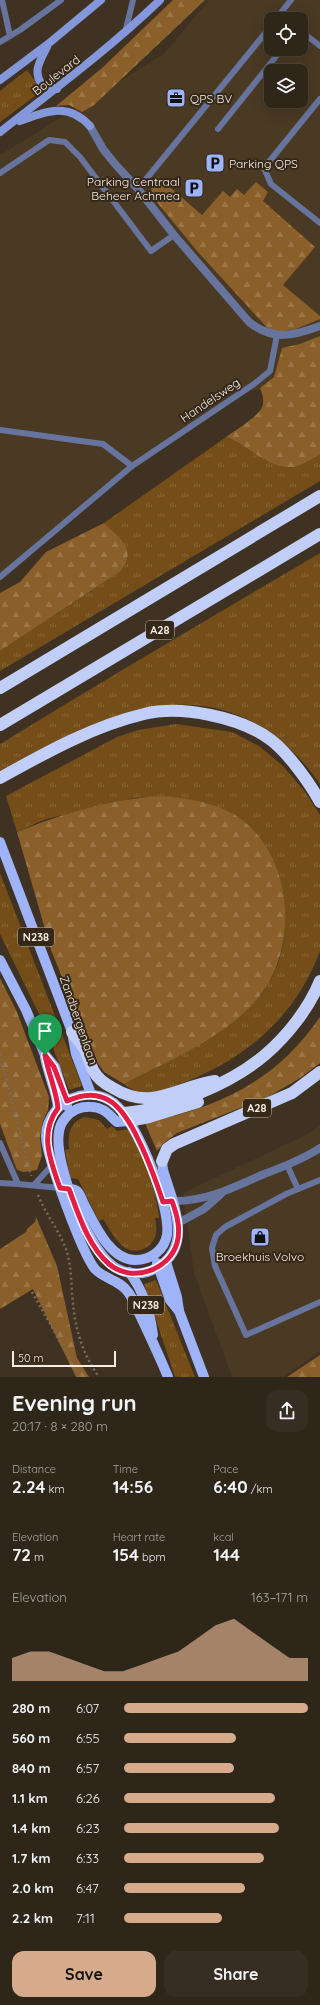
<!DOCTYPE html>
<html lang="en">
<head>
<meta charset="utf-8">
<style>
	body { margin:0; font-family:Quicksand,sans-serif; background:#372e23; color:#f1f3f6; height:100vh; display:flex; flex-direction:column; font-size:15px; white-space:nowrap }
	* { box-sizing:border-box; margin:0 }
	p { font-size:13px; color:#a7a5a2 }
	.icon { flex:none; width:22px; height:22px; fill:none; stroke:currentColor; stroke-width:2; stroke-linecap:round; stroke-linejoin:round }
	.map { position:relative; height:1377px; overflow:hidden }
	.details { display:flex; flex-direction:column; background:#2f261a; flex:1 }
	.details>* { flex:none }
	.controls { position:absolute; left:264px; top:12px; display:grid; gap:8px }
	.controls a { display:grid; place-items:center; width:44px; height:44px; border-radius:8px; background:#2f261a; box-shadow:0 4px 16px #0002,0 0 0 1px #4a4339; font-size:20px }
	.scale { position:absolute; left:12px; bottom:10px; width:104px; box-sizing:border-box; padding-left:4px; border:2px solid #f5ece3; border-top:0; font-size:11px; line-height:14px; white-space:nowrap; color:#f5ece3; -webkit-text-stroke:3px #352819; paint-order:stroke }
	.pin { position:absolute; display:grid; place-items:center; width:34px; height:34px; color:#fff; margin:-41px -17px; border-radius:50% 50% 50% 0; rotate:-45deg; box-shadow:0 0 4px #0007 }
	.pin .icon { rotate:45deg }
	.round { display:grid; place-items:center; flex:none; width:42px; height:42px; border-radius:12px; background:#372e23 }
	.summary { display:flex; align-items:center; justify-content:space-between; height:68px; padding:0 12px }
	h1 { font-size:22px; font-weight:700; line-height:30px }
	.figures { display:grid; grid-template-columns:repeat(3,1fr); gap:6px; height:68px; padding:4px 12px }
	.figures div { display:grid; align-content:center }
	.figures b { font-size:17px; font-weight:700 }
	.figures small { font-size:11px; font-weight:400 }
	.figures p { font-size:11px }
	.chart { height:112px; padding:8px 12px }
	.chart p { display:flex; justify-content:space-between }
	.chart svg { width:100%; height:72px; margin-top:4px; fill:#d6ab8b; opacity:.7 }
	.button { display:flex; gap:8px; margin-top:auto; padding:8px 12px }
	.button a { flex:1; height:46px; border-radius:12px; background:#d6ab8b; color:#111; font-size:16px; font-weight:700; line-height:46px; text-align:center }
	.button a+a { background:#372e23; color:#f1f3f6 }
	ul { padding:0 12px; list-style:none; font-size:13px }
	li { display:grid; grid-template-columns:64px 48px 1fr; align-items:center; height:30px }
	li i { height:10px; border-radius:5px; background:#d6ab8b }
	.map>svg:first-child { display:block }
	.built { fill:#4a3923; fill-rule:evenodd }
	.grass { fill:url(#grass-tufts) }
	.forest { fill:url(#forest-firs) }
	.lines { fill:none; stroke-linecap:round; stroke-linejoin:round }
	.path { stroke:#776b5e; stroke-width:2.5; stroke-dasharray:2 3; stroke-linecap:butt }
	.service { stroke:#67749e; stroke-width:6 }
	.minor { stroke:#67749e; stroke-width:8 }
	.secondary { stroke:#8397da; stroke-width:8 }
	.primary { stroke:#9eb3f8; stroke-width:10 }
	.motorway { stroke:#c1cff8; stroke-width:12 }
	.route-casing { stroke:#fff; stroke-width:8 }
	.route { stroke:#e11d48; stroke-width:5 }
	.labels { text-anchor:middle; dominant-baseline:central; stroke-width:4; stroke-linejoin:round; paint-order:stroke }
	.shield { fill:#352819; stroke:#bbb1a6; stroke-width:1 }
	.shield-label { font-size:11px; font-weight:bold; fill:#f5ece3 }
	.street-label { font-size:12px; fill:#f5ece3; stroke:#352819 }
	.poi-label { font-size:12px; fill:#f5ece3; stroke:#352819; text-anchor:start }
</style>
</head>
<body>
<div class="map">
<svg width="320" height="1377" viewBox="0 0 320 1377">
	<defs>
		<pattern id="grass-tufts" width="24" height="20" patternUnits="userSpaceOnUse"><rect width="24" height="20" fill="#744d18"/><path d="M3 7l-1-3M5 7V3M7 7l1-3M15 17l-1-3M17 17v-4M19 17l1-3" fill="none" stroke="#886739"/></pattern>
		<pattern id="forest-firs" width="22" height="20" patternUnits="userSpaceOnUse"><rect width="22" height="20" fill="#8a5f29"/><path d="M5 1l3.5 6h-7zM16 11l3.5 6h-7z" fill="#9b7648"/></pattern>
	</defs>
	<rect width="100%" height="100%" fill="#3f3223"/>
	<!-- built -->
	<g class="built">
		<path d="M209 0H320V365L289 385 244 392 132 466 0 582V155L164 54ZM271 19H301V49H271ZM271 71H301V101H271Z"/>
		<path d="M320 1125V1351L284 1377H232L194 1273 183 1193 308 1134Z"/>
	</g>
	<!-- grass -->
	<g class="grass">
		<path d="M27 70 42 91 0 122V91Z"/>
		<path d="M226 437C250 445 273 476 301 465 307 462 314 458 320 455V481L0 671V651L121 571C138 549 120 538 104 523Z"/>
		<path d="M320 553V784C280 726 217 691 145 710 131 714 115 724 101 730 68 746 34 762 0 778V744C106 679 213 616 320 553Z"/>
		<path d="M176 724 232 732 259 746 283 766 305 792 320 815V951C296 1017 243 1062 177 1085 156 1092 143 1099 124 1084 165 1063 228 1033 258 998 282 970 289 933 283 896 270 818 210 791 136 798 126 799 116 803 107 805 88 809 69 813 51 818 39 821 28 827 17 832L6 796 117 737 138 730Z"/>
		<path d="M0 873 82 1086 69 1090 44 1024 0 934Z"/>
		<path d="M85 1117 99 1120 107 1129 112 1126 117 1131 129 1129C145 1160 155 1183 159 1218H155C156 1223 157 1229 156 1234 153 1248 136 1256 124 1247 115 1240 109 1228 103 1219L99 1221 78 1179 70 1178 65 1150 69 1149C68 1135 69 1122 85 1117Z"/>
		<path d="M156 1280 195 1377H175L144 1284Z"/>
	</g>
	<!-- forest -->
	<g class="forest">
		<path d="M173 0H205L94 105 82 112 69 105 56 106 102 68Z"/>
		<path d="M157 176 202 215 223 191 230 197 237 189 244 195 256 182 268 192 263 201 315 247 283 285 320 316V319L296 329 272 333 197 251 151 195 152 184Z"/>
		<path d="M320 336V455C314 458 307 462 301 465 273 476 250 445 226 437 235 430 262 415 263 404 264 398 262 393 260 388L274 377 282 348 300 344Z"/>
		<path d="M104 523C120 538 138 549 121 571L0 651V593L20 582 46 552Z"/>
		<path d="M159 796C188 798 218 802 242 820 294 860 299 949 258 998 226 1037 168 1061 124 1084L104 1072 97 1062 51 950 17 832C60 814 113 799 159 796Z"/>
		<path d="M0 978 17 1012 49 1097 48 1110 43 1121 40 1138 42 1155 37 1170 23 1172 17 1170 0 1124Z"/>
		<path d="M320 1017V1063L300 1078 268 1097 177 1133 164 1143 157 1151 145 1123C220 1107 276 1081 320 1017Z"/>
		<path d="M36 1217 57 1266 77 1358 89 1377H76L33 1289 0 1309V1249L26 1232 27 1229 35 1222Z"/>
		<path d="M320 1355V1377H287Z"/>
	</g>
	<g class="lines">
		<!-- path -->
		<g class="path">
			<path d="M0 1054 31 1176"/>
			<path d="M38 1195C46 1215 61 1233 67 1252 71 1265 71 1279 72 1292 74 1324 80 1350 99 1377"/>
			<path d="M32 1292 80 1377"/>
		</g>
		<!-- service -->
		<g class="service">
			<path d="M2 0 10 36"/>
			<path d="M276 19 291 0"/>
			<path d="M301 31 320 46"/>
			<path d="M125 33 133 0"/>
			<path d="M0 42 20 30 61 0"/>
			<path d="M320 99 264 168 271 184 320 223"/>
			<path d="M218 129 282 49"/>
			<path d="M0 173 49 140 65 142 80 157 151 251 174 235"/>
			<path d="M138 189 271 26"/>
			<path d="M0 430 103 444 132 466"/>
			<path d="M0 577 132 466 254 384 270 371 277 335"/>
			<path d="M0 1143 18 1184 60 1188"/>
			<path d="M287 1165 298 1189"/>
			<path d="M320 1180 286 1194 225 1227 216 1235 212 1248 215 1266 246 1335 320 1302"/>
			<path d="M0 1183 18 1184"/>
			<path d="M34 1185 52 1165"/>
		</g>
		<!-- minor -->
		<g class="minor">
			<path d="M90 126 103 149 115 164 138 189 174 235 249 322C273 341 293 336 320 326"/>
			<path d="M172 1201C205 1202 235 1187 264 1174 283 1167 303 1159 320 1148"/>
			<path d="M178 1223 204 1209 221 1194"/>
		</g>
		<!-- secondary -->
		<g class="secondary">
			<path d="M47 47C40 61 31 73 44 87L57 89"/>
			<path d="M0 80 48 44 101 0"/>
			<path d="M20 121C47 111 68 102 90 126"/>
			<path d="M0 132C55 89 110 48 160 0"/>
		</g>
		<!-- primary -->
		<g class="primary">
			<path d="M0 842 72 1032 76 1054 91 1094"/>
			<path d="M0 960 26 1010 45 1055 55 1067 67 1106"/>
			<path d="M45 1057C48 1074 56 1090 58 1107"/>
			<path d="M129 1121 117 1122C112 1118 109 1113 103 1110 96 1106 85 1106 77 1109 68 1113 60 1122 59 1132 53 1162 90 1257 118 1269 130 1275 145 1275 156 1268 195 1247 172 1201 163 1170L162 1161"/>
			<path d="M60 1188C66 1188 72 1188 77 1191 81 1195 82 1201 85 1206 95 1225 110 1260 135 1260 150 1260 164 1251 167 1235 171 1207 138 1125 117 1106 107 1096 93 1093 79 1096 71 1098 62 1103 57 1109 50 1117 46 1127 46 1137 47 1158 82 1253 95 1269 104 1279 120 1280 128 1292 133 1298 135 1306 139 1313 149 1334 159 1355 168 1377"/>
			<path d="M166 1262 177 1297 179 1311 204 1377"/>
			<path d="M157 1263 170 1300 179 1311"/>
			<path d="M129 1272C143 1290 150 1312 153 1335"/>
		</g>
		<!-- motorway -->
		<g class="motorway">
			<path d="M0 688 320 496"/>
			<path d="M0 725 320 534"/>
			<path d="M0 778C45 753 93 726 144 714 181 705 241 717 271 740 288 753 310 783 320 802"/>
			<path d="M72 1032C77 1039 83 1045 86 1052 89 1058 90 1064 93 1070 97 1078 105 1084 113 1088 152 1112 176 1087 215 1081"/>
			<path d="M124 1113C170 1109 231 1084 266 1054 288 1035 309 1008 320 981"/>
			<path d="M129 1121 149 1117 198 1102"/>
			<path d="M162 1161 167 1149 174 1144 292 1093 320 1072"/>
		</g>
	</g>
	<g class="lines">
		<defs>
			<path id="route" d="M45 1055 54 1067 67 1101C106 1083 124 1109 139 1141 149 1161 156 1181 163 1202L172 1201C177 1215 181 1229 177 1243 169 1271 131 1283 109 1264 88 1246 78 1213 69 1189L60 1188C50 1160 39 1133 58 1108 56 1089 48 1073 45 1055Z"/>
		</defs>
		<!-- route casing -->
		<use href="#route" class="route-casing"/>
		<!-- route -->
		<use href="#route" class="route"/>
	</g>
	<!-- icons -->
	<defs>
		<symbol id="office-square" viewBox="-11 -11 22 22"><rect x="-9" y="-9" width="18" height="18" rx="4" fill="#9db4fd" stroke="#352819"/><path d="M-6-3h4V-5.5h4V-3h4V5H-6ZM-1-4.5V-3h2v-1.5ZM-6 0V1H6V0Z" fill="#111"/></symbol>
		<symbol id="parking-square" viewBox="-11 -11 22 22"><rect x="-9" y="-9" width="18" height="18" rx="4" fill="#9db4fd" stroke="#352819"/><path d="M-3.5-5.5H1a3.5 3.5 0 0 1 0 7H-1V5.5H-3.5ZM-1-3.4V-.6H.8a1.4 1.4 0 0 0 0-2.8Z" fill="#111"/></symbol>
		<symbol id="shop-square" viewBox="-11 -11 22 22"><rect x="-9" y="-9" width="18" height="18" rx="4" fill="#9db4fd" stroke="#352819"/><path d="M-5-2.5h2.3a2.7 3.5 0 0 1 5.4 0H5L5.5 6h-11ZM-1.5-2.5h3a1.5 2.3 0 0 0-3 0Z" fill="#111"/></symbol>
	</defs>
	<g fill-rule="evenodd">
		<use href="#office-square" x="165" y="87" width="22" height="22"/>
		<use href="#parking-square" x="204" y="152" width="22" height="22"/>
		<use href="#parking-square" x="183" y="177" width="22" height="22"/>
		<use href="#shop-square" x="249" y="1226" width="22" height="22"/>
	</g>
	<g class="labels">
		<!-- shield labels -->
		<g class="shield">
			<rect x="146" y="621" width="28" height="18" rx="3"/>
			<rect x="18" y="928" width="36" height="18" rx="3"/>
			<rect x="243" y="1099" width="28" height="18" rx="3"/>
			<rect x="128" y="1296" width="36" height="18" rx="3"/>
		</g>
		<g class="shield-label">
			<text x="160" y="630">A28</text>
			<text x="36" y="937">N238</text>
			<text x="257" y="1108">A28</text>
			<text x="146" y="1305">N238</text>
		</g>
		<!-- street labels -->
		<g class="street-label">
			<text transform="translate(56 75) rotate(-38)">Boulevard</text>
			<text transform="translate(210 400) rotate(-34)">Handelsweg</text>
			<text transform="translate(79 1020) rotate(71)">Zandbergenlaan</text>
		</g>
		<!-- poi labels -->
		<g class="poi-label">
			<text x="190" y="98">QPS BV</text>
			<text x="229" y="163">Parking QPS</text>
			<text x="180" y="181" text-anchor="end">Parking Centraal<tspan x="180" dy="14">Beheer Achmea</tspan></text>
			<text x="260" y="1256" text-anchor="middle">Broekhuis Volvo</text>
		</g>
	</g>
</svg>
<div class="controls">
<a><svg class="icon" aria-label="locate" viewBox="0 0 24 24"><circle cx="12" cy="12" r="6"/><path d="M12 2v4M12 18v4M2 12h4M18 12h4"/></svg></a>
<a><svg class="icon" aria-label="layers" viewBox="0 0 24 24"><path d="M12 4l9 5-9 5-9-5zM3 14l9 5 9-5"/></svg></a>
</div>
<div class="scale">50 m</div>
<div class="pin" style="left:45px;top:1055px;background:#1e9e55"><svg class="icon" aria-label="arrive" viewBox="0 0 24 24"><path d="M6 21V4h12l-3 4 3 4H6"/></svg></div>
</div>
<section class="details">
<div class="summary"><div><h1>Evening run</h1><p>20:17 · 8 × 280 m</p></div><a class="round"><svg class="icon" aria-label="share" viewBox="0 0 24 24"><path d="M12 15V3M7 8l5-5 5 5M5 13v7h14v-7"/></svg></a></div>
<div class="figures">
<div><p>Distance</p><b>2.24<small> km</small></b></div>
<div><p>Time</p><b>14:56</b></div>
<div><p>Pace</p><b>6:40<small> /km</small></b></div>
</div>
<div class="figures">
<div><p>Elevation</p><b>72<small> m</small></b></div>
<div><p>Heart rate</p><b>154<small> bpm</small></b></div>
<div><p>kcal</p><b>144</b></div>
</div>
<div class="chart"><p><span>Elevation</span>163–171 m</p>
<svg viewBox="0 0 160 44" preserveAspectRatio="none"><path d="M0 44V30L10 26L20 26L30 30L40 34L50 38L60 38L70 34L80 30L90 26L100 18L110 10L120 6L130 14L140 22L150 30L160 30V44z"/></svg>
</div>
<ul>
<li><b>280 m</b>6:07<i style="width:100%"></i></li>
<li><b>560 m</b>6:55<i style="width:61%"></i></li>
<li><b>840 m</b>6:57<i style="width:60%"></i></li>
<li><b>1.1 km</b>6:26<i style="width:82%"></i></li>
<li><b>1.4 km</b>6:23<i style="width:84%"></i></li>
<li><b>1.7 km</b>6:33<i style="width:76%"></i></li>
<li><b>2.0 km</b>6:47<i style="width:66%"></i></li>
<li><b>2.2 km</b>7:11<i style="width:53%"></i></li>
</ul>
<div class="button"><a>Save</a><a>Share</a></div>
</section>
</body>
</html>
